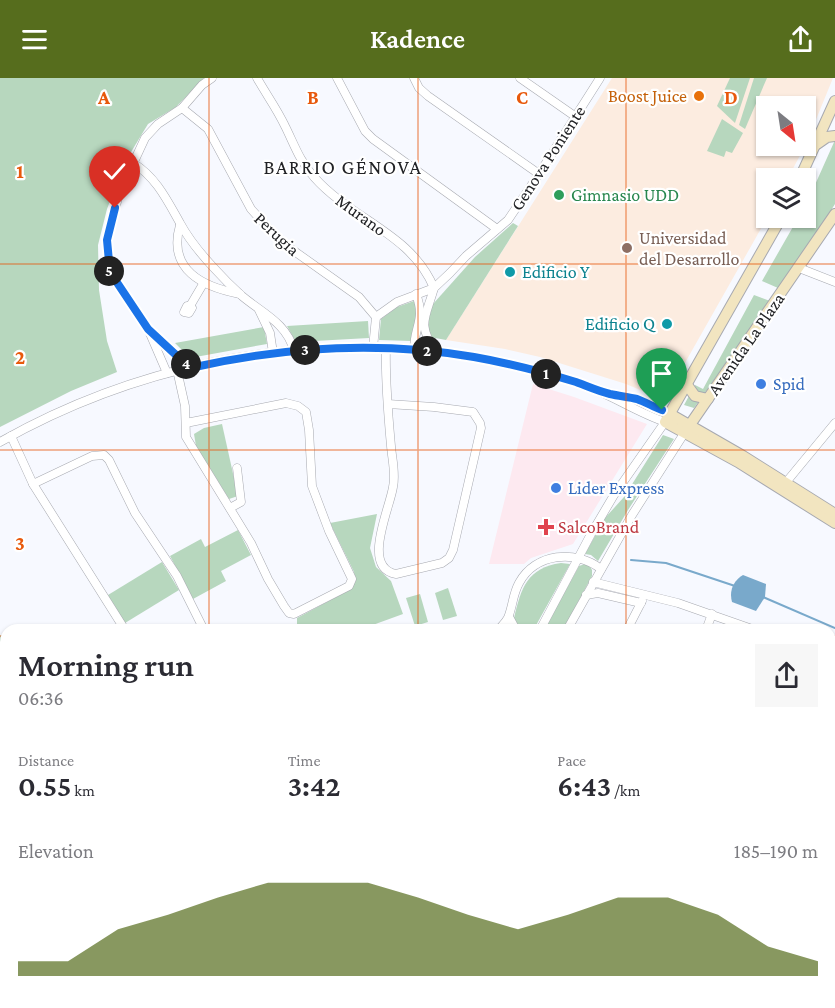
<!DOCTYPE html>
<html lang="en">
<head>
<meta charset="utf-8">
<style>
	body { margin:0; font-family:"Crimson Pro",serif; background:#f7f7f7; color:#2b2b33; height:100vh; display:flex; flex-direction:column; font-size:22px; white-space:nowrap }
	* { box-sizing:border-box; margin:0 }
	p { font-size:20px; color:#7c7c81 }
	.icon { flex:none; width:33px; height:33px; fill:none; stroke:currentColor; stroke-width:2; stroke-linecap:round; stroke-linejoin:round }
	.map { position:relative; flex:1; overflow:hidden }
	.sheet { position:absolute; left:0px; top:546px; width:836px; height:384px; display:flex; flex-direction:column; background:#fff; border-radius:18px 18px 0 0; box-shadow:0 2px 4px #0004 }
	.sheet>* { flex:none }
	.needle { width:39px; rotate:150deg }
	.controls { position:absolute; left:756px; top:18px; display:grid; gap:12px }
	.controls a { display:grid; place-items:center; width:60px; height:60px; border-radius:0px; background:#fff; box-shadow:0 2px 4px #0004; font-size:30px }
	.pin { position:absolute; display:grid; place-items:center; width:51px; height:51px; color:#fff; margin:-62px -26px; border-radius:50% 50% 50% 0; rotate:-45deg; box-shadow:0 0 6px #0007 }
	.pin .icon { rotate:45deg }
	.km { position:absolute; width:30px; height:30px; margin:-15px; border-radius:50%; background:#222; color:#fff; font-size:16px; line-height:30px; text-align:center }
	.round { display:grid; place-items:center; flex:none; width:63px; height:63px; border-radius:0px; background:#f7f7f7 }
	.headline { display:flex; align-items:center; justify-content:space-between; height:102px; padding:0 18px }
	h1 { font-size:33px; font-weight:600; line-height:45px }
	.stats { display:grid; grid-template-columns:repeat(3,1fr); gap:9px; height:102px; padding:6px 18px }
	.stats div { display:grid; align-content:center }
	.stats b { font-size:30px; font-weight:600 }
	.stats small { font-size:16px; font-weight:400 }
	.stats p { font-size:16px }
	.chart { height:168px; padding:12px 18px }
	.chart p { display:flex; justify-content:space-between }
	.chart svg { width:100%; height:108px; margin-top:6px; fill:#566d1d; opacity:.7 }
	header { display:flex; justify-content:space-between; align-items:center; height:78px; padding:0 18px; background:#566d1d; color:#fff; font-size:27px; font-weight:600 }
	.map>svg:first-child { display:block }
	.commercial { fill:#fde9f0 }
	.education { fill:#fcece0 }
	.green { fill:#b7d7be }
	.water { fill:#79a9cb }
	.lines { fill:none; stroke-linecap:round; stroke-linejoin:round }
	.stream { stroke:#79a9cb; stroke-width:2 }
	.minor-casing { stroke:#a7a9b0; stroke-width:9 }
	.secondary-casing { stroke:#a7a9b0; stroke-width:12 }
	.minor { stroke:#fff; stroke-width:8 }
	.secondary { stroke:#f2e5c0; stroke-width:10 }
	.route-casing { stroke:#fff; stroke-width:12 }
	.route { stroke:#1a73e8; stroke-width:8 }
	.grid { fill:none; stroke:#e8590c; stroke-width:1.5; stroke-opacity:0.55 }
	.food-dot { fill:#e8710a; stroke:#fff; stroke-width:2 }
	.leisure-dot { fill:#2e9e5b; stroke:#fff; stroke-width:2 }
	.education-dot { fill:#8d6e63; stroke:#fff; stroke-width:2 }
	.culture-dot { fill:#0f9aa8; stroke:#fff; stroke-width:2 }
	.shop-dot { fill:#3f7fe0; stroke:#fff; stroke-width:2 }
	.health-dot { fill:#e0444e; stroke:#fff; stroke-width:2 }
	.labels { text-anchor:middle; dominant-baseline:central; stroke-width:4.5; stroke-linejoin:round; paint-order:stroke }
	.food-label { font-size:18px; fill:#c56008; stroke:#fff; text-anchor:end }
	.street-label { font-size:18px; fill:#212225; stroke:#fff }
	.leisure-label { font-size:18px; fill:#27864d; stroke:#fff; text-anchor:start }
	.education-label { font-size:18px; fill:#785e54; stroke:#fff; text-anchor:start }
	.culture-label { font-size:18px; fill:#0d838f; stroke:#fff; text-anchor:start }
	.shop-label { font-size:18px; fill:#366cbe; stroke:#fff; text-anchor:start }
	.health-label { font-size:18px; fill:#be3a42; stroke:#fff; text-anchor:start }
	.neighbourhood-label { font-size:20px; letter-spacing:1.5px; fill:#212225; stroke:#fff }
	.grid-label { font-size:20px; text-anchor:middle; font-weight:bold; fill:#e8590c; stroke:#fff; stroke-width:4.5; stroke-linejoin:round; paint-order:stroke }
</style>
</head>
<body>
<header><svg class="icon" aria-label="menu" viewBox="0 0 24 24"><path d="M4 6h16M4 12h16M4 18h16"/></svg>Kadence<svg class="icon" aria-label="share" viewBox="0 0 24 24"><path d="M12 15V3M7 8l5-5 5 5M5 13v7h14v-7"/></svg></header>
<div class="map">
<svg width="835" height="930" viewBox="0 0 835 930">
	<rect width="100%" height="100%" fill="#f7f9ff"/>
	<!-- commercial -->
	<path class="commercial" d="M533 306 574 319 647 346 573 466 531 480 524 486H489Z"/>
	<!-- education -->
	<path class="education" d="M612 0H833L806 66V28H766V68H805L788 100H766L767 140 664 322 626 306 540 279 505 271 446 262Z"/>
	<!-- green -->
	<g class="green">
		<path d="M0 0H204L176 29 148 46 125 84 107 131 98 167 99 212 107 263 117 294 71 313 0 349Z"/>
		<path d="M730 0H750L735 45 717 28Z"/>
		<path d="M754 0H767L745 51 739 47Z"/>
		<path d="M722 41 743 55 732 75 726 73 724 79 707 73Z"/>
		<path d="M835 62V126L791 195 778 210 762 203 798 140H806V127Z"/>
		<path d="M513 145 518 148 446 262 430 259 427 246 433 226 475 179Z"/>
		<path d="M754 217 770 223 694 330 684 327 695 307 703 311Z"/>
		<path d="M414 223 418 236 412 263 379 262 381 241 397 229Z"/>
		<path d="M368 243 369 260 296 264 287 248Z"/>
		<path d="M264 249 267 266 190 280 175 265Z"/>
		<path d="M222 346 238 418 229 421 196 368 194 356 204 350Z"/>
		<path d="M663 357 674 361 628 432 598 483 591 477 585 476 605 440 624 419Z"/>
		<path d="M377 436 370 470 376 489 391 503 403 536 359 552H297V540L351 511 355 504 354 494 330 445Z"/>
		<path d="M238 452 251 477 221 493 226 503 193 521 170 478 201 461 205 469Z"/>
		<path d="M162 484 179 512 125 545 108 517Z"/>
		<path d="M561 485 570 486 534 551 520 550 514 540C521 510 527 490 561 485Z"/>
		<path d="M585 486 589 487 592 492V498L563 552H544L579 488Z"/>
		<path d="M448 510 457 538 443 542 435 515Z"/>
		<path d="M420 516 428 544 415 548 406 520Z"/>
		<path d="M0 557 6 564V924H145L148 930H0Z"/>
		<path d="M830 851 835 857V930H663L658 924H830Z"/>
		<path d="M519 924H628L633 930H519Z"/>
	</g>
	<!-- water -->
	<path class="water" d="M743 497 766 506 765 519 756 533 732 524C729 513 733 503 743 497Z"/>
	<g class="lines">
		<!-- stream -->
		<g class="stream">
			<path d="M631 482 666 485 735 508"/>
			<path d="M763 519 835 550"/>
			<path d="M0 768 6 766"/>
			<path d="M142 924 145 930"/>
		</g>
		<defs>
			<g id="minor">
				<path d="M257 0C266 16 277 31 285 48 294 66 300 84 314 99 352 142 411 155 434 210 426 239 416 246 436 274"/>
				<path d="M337 0 365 53 373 61 497 151"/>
				<path d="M414 0 419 10 428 18 539 96"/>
				<path d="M520 0 576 39"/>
				<path d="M182 30 208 51 251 131 280 163 359 219 376 239 373 270"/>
				<path d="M133 85C156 99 167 122 180 145 188 160 201 176 213 189 222 199 232 209 242 218 262 235 287 245 294 273"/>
				<path d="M180 147C167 192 203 209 240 216"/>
				<path d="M799 190 835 204"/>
				<path d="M190 228H187L184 234 189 235 192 230 190 228 203 206"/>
				<path d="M259 232 270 255 273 275"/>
				<path d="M376 239 397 224 434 210 450 195 466 178 508 142 539 96 600 0"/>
				<path d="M149 252 190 289"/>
				<path d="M386 270C385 303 388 335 391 368 392 381 396 396 393 409 390 430 361 490 396 496L442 485 449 480 453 472 481 350 480 345 473 334 434 329 388 326"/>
				<path d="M414 272C414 248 426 242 416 216"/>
				<path d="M177 292 185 328 186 359 251 465 268 501 284 528 289 535 294 536 349 508 352 501 329 453 312 408 309 352 306 334 298 328 286 325 186 345"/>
				<path d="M167 295 148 251 109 194 107 162 119 116 145 60 158 46 182 30 202 7 212 0"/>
				<path d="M619 318 639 322 670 336"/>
				<path d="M11 358 33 406 125 552"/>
				<path d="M0 364C131 290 287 256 437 274 483 279 529 290 574 304 606 313 633 333 665 344L614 417 591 456 540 552"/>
				<path d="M33 406 92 378 104 377 109 382 135 435 177 498 204 552"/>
				<path d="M783 408 835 345"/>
				<path d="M230 430 241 424 237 390"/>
				<path d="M593 504 678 525 755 552"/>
				<path d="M586 517 598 515 641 525"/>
				<path d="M509 539 516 552"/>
				<path d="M498 552C502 548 508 542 509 537 513 526 513 516 519 505 535 475 576 471 601 491"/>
				<path d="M567 552 632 437 685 354"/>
				<path d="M627 552 642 523"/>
				<path d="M706 552 712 536"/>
				<path d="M830 587 835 590"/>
				<path d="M830 650 835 647"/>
				<path d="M830 705 835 702"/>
				<path d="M830 720 835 716"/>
				<path d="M830 834 835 840"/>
				<path d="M165 924 168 930"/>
				<path d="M260 924 262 930"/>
				<path d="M387 924V930"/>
				<path d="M508 924 509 930"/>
				<path d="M285 930 310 925"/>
				<path d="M455 930V924"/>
			</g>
			<g id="secondary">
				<path d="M817 66 827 59 835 58"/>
				<path d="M800 100 835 23"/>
				<path d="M781 140 665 344 738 384 835 445"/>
				<path d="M687 307 695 318 708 321"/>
				<path d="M670 336 743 378 835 436"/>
				<path d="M685 354 835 136"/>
			</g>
		</defs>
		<!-- minor casing -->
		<use href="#minor" class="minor-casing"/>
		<!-- secondary casing -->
		<use href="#secondary" class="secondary-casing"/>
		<!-- minor -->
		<use href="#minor" class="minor"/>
		<!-- secondary -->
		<use href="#secondary" class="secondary"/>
	</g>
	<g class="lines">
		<defs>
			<path id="route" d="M115 130 107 162 110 194 148 251 190 290C283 269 380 263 474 279 508 285 543 294 576 304 587 308 598 313 610 316 619 318 628 319 637 321 645 324 654 329 662 332"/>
		</defs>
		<!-- route casing -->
		<use href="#route" class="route-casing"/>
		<!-- route -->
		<use href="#route" class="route"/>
	</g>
	<!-- grid -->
	<path class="grid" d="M209 0V552M418 0V552M626 0V552M0 186H835M0 372H835M0 558H6M830 558H835M0 744H6M830 744H835M209 924V930M418 924V930M626 924V930"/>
	<!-- markers -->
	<circle class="food-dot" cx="699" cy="18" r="6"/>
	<circle class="leisure-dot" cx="559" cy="117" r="6"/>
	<circle class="education-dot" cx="627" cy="170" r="6"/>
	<g class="culture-dot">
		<circle cx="510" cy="194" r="6"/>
		<circle cx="667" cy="246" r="6"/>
	</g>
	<g class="shop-dot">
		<circle cx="761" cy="306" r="6"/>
		<circle cx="556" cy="410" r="6"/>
	</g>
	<path class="health-dot" d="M543 440h6v6h6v6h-6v6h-6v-6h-6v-6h6z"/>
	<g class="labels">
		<!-- food labels -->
		<g class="food-label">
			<text x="687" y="18">Boost Juice</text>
		</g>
		<!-- street labels -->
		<g class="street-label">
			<text transform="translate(548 80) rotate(-57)">Genova Poniente</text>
			<text transform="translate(361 137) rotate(36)">Murano</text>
			<text transform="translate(277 156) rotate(43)">Perugia</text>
			<text transform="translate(746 266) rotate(-55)">Avenida La Plaza</text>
		</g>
		<!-- leisure labels -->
		<g class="leisure-label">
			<text x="571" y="117">Gimnasio UDD</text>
		</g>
		<!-- education labels -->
		<g class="education-label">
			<text x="639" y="160">Universidad<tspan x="639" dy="21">del Desarrollo</tspan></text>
		</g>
		<!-- culture labels -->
		<g class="culture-label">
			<text x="522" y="194">Edificio Y</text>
			<text x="655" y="246" text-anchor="end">Edificio Q</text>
		</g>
		<!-- shop labels -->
		<g class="shop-label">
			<text x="773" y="306">Spid</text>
			<text x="568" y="410">Lider Express</text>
		</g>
		<!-- health labels -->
		<g class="health-label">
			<text x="558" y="449">SalcoBrand</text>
		</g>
		<!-- neighbourhood labels -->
		<g class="neighbourhood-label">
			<text x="343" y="89">BARRIO GÉNOVA</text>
		</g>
	</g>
	<g class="grid-label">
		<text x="104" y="26">A</text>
		<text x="313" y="26">B</text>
		<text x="522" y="26">C</text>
		<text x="731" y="26">D</text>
		<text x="20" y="100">1</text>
		<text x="20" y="286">2</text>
		<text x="20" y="472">3</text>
	</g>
</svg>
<div class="controls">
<a><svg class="needle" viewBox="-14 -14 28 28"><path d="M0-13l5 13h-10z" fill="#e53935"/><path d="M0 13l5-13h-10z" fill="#7c7c81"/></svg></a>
<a><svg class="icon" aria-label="layers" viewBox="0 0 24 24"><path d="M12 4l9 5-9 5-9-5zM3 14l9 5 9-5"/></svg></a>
</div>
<div class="pin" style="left:662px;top:332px;background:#1e9e55"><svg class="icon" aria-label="arrive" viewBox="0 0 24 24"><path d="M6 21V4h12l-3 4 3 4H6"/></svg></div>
<div class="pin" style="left:115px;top:130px;background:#d93025"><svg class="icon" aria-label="check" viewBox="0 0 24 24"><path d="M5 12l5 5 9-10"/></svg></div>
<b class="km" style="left:546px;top:296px">1</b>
<b class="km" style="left:427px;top:273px">2</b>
<b class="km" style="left:305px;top:272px">3</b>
<b class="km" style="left:186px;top:286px">4</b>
<b class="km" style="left:109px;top:193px">5</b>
<section class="sheet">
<div class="headline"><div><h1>Morning run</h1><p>06:36</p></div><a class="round"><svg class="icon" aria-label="share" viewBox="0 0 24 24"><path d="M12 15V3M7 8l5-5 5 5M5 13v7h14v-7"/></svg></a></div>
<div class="stats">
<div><p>Distance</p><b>0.55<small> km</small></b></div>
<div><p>Time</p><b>3:42</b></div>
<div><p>Pace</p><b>6:43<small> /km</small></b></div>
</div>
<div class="chart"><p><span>Elevation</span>185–190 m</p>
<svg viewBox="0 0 160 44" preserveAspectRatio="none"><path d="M0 44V38L10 38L20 25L30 19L40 12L50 6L60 6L70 6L80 12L90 19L100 25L110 19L120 12L130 12L140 19L150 32L160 38V44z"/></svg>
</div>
</section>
</div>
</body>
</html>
